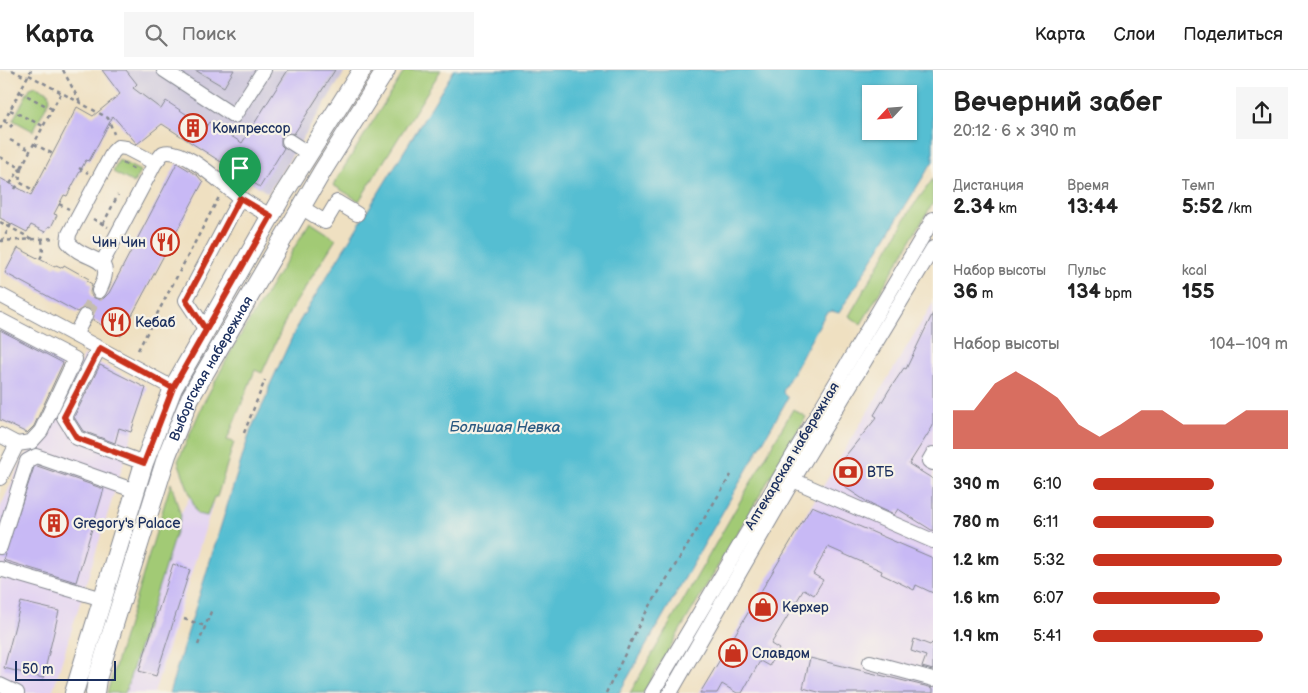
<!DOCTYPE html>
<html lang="ru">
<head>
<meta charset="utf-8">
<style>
	body { margin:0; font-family:"Balsamiq Sans",sans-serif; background:#f6f6f6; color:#222; height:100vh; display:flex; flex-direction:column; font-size:19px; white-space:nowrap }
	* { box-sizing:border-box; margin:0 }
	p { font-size:16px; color:#767676 }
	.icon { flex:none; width:28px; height:28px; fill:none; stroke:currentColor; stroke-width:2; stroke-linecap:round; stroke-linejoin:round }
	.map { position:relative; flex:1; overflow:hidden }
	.sheet { display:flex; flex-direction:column; background:#fff; width:375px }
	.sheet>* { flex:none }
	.needle { width:32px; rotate:244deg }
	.buttons { position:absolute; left:862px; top:15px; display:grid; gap:10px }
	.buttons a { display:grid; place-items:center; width:55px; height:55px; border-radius:0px; background:#fff; box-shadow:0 1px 4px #0004; font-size:25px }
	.scale { position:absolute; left:15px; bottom:12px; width:101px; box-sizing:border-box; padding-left:5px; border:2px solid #1b2f5e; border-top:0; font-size:14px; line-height:18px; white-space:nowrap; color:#1b2f5e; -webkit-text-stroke:4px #f7f3e8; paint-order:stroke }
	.pin { position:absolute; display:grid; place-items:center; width:42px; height:42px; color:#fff; margin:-51px -21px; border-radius:50% 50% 50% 0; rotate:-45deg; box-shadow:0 0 5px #0007 }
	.pin .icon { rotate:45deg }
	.round { display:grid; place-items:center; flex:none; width:52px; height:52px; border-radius:0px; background:#f6f6f6 }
	.summary { display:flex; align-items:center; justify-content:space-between; height:85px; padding:0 20px }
	h1 { font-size:28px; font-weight:600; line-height:38px }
	.metrics { display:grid; grid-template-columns:repeat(3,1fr); gap:8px; height:85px; padding:5px 20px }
	.metrics div { display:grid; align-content:center }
	.metrics b { font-size:21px; font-weight:600 }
	.metrics small { font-size:14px; font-weight:400 }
	.metrics p { font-size:14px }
	.chart { height:140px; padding:10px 20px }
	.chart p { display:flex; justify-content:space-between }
	.chart svg { width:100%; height:90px; margin-top:5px; fill:#c8321e; opacity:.7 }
	ul { padding:0 20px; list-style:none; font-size:16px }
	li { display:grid; grid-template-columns:80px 60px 1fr; align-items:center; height:38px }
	li i { height:12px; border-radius:6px; background:#c8321e }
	header { display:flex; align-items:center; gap:30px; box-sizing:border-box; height:70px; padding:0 25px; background:#fff; border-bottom:1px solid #e0e0e0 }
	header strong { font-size:24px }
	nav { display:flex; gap:28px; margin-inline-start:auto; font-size:18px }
	.search { width:350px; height:45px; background:#f6f6f6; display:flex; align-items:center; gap:12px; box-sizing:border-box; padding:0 18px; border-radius:0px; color:#767676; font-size:19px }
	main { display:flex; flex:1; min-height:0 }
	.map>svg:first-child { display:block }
	.built { fill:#e3d3f2 }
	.industrial { fill:#c6c0da }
	.green { fill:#a2ca75; stroke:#5e7c6a }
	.water { fill:#55bed2; stroke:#387698; fill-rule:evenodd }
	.building { fill:#c8b9f5 }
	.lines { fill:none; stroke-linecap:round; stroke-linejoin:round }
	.minor-tunnel { stroke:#c5bdad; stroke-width:14; stroke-dasharray:14 7; stroke-linecap:butt }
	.minor-casing { stroke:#858890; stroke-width:16 }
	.major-casing { stroke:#858890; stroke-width:20 }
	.path { stroke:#858890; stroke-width:2.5; stroke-dasharray:4 4; stroke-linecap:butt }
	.minor { stroke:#fff; stroke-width:14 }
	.major { stroke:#fff; stroke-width:18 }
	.route-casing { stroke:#fff; stroke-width:10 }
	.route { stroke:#c8321e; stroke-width:6 }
	.labels { text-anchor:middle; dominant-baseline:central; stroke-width:4.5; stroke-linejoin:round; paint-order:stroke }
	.poi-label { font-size:14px; fill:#1b2f5e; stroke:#f7f3e8; text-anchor:start }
	.street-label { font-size:14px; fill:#1b2f5e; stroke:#f7f3e8 }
	.water-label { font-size:15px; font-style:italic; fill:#2c5a81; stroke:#f7f3e8 }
</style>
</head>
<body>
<header>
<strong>Карта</strong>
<div class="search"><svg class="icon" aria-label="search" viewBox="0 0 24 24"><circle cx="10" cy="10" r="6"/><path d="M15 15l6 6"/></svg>Поиск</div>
<nav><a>Карта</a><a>Слои</a><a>Поделиться</a></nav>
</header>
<main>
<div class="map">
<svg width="933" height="623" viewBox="0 0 933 623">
	<rect width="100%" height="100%" fill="#f7f3e8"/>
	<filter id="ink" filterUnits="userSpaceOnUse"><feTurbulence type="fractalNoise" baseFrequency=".02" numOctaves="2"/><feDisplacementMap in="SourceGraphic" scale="10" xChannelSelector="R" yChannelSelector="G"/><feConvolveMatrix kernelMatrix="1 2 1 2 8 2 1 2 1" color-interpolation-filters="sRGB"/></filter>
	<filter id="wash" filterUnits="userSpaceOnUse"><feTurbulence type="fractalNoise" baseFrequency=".0096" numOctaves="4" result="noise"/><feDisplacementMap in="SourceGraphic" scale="20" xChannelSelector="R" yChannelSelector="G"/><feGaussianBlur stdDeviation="1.12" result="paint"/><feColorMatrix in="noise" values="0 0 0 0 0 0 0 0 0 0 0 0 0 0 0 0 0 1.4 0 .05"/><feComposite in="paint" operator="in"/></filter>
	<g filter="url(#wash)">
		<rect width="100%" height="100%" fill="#efe0c1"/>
		<!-- built -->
		<g class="built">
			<path d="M933 233V623H699Z"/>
			<path d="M84 285 147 317 52 623H0V438L24 386 48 364Z"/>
			<path d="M191 425 213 434 154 623H125L181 443Z"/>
		</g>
		<!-- industrial -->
		<path class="industrial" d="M102 0H346L268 123 149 46 123 26Z"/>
		<!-- green -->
		<g class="green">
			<path d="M405 0H441L359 131 333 115Z"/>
			<path d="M36 16 48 22 50 29 33 61 13 50 30 18Z"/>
			<path d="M119 90 140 101 134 113 113 102Z"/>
			<path d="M933 109V133L861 254 849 246 911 139Z"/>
			<path d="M310 152 336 169 289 243 262 303 255 300 227 370 234 372 217 427H214L207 446 197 444 178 391 204 332 234 276Z"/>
			<path d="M793 339 806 347 643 623H630Z"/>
			<path d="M171 413 181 446 125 623H107Z"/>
		</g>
		<!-- water -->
		<path class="water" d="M454 0H933V91L839 243 832 241 826 243 784 318 783 323 788 328 619 623H169L251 359 268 324 269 317 299 252ZM871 24H909V61H871Z"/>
		<g id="blocks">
			<!-- building -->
			<g class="building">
				<path d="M102 0H126L137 14 133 18 161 39 166 31 206 57 209 52 242 73 288 0H335L294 64 285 63 281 67V75L284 78 260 117 162 54 137 74 113 46 89 91 86 90 67 126 64 125 54 144 57 145 51 157 49 156 45 162 31 155 27 162 0 148V108L31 125 77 37 93 46 120 24Z"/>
				<path d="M195 0H234L224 17Z"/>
				<path d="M177 93 197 105 203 112 121 266 93 250 94 245 89 239 84 237 77 242 5 203 18 178 55 197 56 195 63 198 64 195 89 209 87 211 92 214 90 222 92 227 100 230 104 228 109 223Z"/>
				<path d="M933 243V356L909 394 933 409V461L898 439 894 445 872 435 846 418 842 412 844 400 838 395 877 347 874 345 889 320 904 298 906 299Z"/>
				<path d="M0 260 63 293 34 356 27 363 0 350Z"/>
				<path d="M100 295 146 318 131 362 119 358 115 373 83 361 74 347Z"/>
				<path d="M37 396 104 419 76 512 3 490 34 397Z"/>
				<path d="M812 436 933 488V523L916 515 914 520 904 515 881 504 882 501 828 477 813 504 823 510 814 525 804 519 771 574 779 579 769 596 760 591 742 623H737L722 614 717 623H700Z"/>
				<path d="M173 494 190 500 156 606 139 601Z"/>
				<path d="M21 532 59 541 43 608 4 598Z"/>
				<path d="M914 569 930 575 933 572V600L922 597 926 586 911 581Z"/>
				<path d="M810 588 933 618V623H822L803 618Z"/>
			</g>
		</g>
	</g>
	<g filter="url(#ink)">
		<use href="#blocks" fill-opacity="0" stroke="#858890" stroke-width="1"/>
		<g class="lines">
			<!-- minor-tunnel -->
			<path class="minor-tunnel" d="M85 246 99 221"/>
			<defs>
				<g id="minor">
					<path d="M164 0 234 46 264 0"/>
					<path d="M289 71 309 84"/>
					<path d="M155 93 163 83C183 76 222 114 238 126 248 134 260 140 271 146"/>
					<path d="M301 137 325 152 337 132 357 144"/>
					<path d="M99 221C119 183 85 194 68 172L69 164 113 82 118 77 126 78 155 93 102 193"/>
					<path d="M0 225 173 318"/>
					<path d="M0 250 75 289 41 361 31 372 17 374 0 408"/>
					<path d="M206 260 186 230 240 128"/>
					<path d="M75 265 85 246"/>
					<path d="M99 278 64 347 77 368 144 393"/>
					<path d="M0 365 17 374"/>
					<path d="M933 384 929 391 933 393"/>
					<path d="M793 410 933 471"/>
					<path d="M0 477 27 391 36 386 136 421"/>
					<path d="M0 499 103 529"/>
					<path d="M870 592 933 609"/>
					<path d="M0 615 17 623"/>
					<path d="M652 623 933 149"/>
					<path d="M670 623 793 410 933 178"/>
				</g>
				<g id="major">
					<path d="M74 623 144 393 173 318 281 128 362 0"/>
					<path id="s1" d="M95 623 97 609 167 385 190 328 323 100 386 0"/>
				</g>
			</defs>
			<!-- minor casing -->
			<use href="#minor" class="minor-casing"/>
			<!-- major casing -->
			<use href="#major" class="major-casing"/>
			<!-- path -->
			<g class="path">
				<path d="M12 0 27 8"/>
				<path d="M63 0 81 34"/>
				<path d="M29 5 108 48 114 64"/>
				<path d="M20 22 52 39"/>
				<path d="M10 40 43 56"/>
				<path d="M4 51 12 55 10 57"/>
				<path d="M0 59 31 0"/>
				<path d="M10 70 30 80"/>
				<path d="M34 74 53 84"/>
				<path d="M0 87 21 98 61 23"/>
				<path d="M123 93 135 100"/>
				<path d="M21 98 19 112 33 120"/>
				<path d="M79 98 88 103"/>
				<path d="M10 114 20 99"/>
				<path d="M15 119 19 112"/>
				<path d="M59 134 69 139"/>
				<path d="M93 149 108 157"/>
				<path d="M0 152 32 169"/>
				<path d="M103 154 118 125"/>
				<path d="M0 171 56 168"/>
				<path d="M2 172 11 154"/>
				<path d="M40 189 43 183 42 169"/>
				<path d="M138 280 219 127"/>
				<path d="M244 363 265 310"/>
				<path d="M184 549 205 556"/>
				<path d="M198 575 212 539"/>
				<path d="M606 623 642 549 731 405"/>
			</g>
			<!-- minor -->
			<use href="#minor" class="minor"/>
			<!-- major -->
			<use href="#major" class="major"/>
		</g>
	</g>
	<g class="lines" filter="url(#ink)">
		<defs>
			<path id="route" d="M240 128 186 230 206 260 173 318 100 278 64 347 77 368 144 393 173 318 271 146 240 128"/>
		</defs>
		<!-- route casing -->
		<use href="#route" class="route-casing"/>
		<!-- route -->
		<use href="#route" class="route"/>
	</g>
	<!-- icons -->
	<defs>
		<symbol id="building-ring" viewBox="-11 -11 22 22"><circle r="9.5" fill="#f7f3e8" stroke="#c8321e" stroke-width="1.5"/><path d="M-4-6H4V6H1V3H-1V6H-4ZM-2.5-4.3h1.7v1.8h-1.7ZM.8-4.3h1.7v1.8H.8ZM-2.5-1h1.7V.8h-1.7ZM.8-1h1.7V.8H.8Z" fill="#c8321e"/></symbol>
		<symbol id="restaurant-ring" viewBox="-11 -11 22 22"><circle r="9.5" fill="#f7f3e8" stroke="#c8321e" stroke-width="1.5"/><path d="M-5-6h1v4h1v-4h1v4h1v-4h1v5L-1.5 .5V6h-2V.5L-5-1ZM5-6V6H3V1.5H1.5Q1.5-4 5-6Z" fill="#c8321e"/></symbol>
		<symbol id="bank-ring" viewBox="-11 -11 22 22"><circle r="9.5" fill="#f7f3e8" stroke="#c8321e" stroke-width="1.5"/><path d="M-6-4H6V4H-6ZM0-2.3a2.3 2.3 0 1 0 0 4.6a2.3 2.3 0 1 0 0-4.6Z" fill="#c8321e"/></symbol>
		<symbol id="shop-ring" viewBox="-11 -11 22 22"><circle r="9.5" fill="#f7f3e8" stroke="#c8321e" stroke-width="1.5"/><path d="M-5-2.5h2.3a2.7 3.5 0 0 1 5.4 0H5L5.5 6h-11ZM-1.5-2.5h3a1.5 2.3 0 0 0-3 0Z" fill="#c8321e"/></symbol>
	</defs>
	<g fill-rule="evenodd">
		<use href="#building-ring" x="177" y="42" width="32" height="32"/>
		<use href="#restaurant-ring" x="149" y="156" width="32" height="32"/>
		<use href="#restaurant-ring" x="100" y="236" width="32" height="32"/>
		<use href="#bank-ring" x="832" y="386" width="32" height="32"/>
		<use href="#building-ring" x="38" y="437" width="32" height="32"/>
		<use href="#shop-ring" x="747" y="521" width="32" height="32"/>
		<use href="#shop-ring" x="717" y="567" width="32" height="32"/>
	</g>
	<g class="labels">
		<!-- poi labels -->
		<g class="poi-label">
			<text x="212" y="58">Компрессор</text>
			<text x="146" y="172" text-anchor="end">Чин Чин</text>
			<text x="135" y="252">Кебаб</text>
			<text x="867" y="402">ВТБ</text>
			<text x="73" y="453">Gregory's Palace</text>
			<text x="782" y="537">Керхер</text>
			<text x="752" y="583">Славдом</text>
		</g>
		<!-- street labels -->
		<g class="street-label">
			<text stroke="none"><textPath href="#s1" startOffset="346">Выборгская набережная</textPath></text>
			<text transform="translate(792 386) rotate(-59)">Аптекарская набережная</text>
		</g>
		<!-- water labels -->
		<g class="water-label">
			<text x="505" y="357">Большая Невка</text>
		</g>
	</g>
</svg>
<div class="buttons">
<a><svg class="needle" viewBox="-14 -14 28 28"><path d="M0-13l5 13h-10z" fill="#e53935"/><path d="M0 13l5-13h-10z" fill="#767676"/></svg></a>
</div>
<div class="scale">50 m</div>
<div class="pin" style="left:240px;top:128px;background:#1e9e55"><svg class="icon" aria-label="arrive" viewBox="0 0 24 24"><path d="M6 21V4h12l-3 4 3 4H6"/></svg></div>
</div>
<section class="sheet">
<div class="summary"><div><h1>Вечерний забег</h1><p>20:12 · 6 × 390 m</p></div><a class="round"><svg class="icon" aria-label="share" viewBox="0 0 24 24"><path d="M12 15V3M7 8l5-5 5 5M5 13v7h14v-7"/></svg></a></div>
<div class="metrics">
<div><p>Дистанция</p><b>2.34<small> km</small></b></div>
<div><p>Время</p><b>13:44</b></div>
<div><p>Темп</p><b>5:52<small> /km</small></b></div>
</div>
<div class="metrics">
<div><p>Набор высоты</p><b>36<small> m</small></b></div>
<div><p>Пульс</p><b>134<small> bpm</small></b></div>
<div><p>kcal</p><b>155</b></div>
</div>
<div class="chart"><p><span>Набор высоты</span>104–109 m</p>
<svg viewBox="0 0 160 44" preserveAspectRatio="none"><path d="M0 44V25L10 25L20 12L30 6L40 12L50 19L60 32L70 38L80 32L90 25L100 25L110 32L120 32L130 32L140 25L150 25L160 25V44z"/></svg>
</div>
<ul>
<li><b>390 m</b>6:10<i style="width:62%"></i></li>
<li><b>780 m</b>6:11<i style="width:62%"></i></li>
<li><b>1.2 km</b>5:32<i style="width:97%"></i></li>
<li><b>1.6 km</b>6:07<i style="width:65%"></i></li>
<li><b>1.9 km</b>5:41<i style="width:87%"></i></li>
</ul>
</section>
</main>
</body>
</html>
